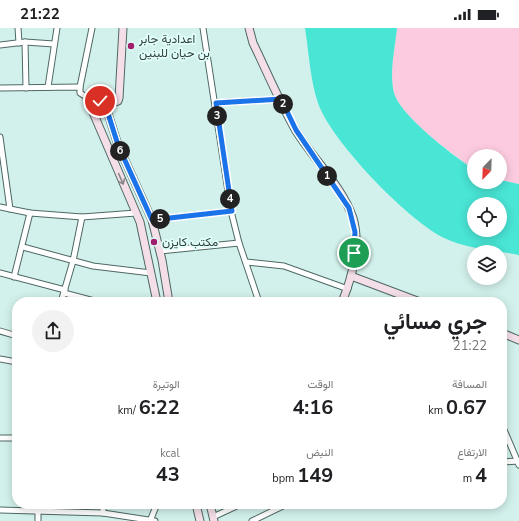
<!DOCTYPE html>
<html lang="ar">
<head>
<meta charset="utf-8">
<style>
	body { margin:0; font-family:"Nunito Sans",Vazirmatn,sans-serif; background:#f2f2f2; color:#202124; direction:rtl; height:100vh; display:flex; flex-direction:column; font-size:15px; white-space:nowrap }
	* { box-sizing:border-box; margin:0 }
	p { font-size:13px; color:#757577 }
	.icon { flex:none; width:22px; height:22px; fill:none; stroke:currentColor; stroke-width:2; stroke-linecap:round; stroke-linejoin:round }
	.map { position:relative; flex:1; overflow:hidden; direction:ltr }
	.sheet { position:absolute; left:12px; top:269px; width:495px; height:212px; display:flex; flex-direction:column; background:#fff; border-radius:16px; box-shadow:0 2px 10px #0003; direction:rtl }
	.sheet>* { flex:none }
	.needle { width:26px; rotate:203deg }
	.buttons { position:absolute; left:467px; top:121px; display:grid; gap:8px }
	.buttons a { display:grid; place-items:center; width:40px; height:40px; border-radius:50%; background:#fff; box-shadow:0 2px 10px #0003; font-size:20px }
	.pin { position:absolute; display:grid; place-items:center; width:34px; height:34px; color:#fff; margin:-17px; border:2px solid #fff; border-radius:50%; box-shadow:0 1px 4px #0007 }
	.km { position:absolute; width:20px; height:20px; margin:-10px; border-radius:50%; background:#222; color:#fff; font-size:11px; line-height:20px; text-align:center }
	.round { display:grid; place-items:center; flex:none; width:42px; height:42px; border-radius:21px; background:#f2f2f2 }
	.headline { display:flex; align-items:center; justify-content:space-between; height:68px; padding:0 20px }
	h1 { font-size:22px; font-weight:700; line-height:30px }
	.figures { display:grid; grid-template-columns:repeat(3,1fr); gap:6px; height:68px; padding:4px 20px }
	.figures div { display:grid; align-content:center }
	.figures b { font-size:20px; font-weight:700 }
	.figures small { font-size:11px; font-weight:400 }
	.figures p { font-size:11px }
	.status { display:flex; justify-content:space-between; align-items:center; height:28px; padding:0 20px; background:#fff; direction:ltr }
	.status svg { height:11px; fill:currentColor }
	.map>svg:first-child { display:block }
	.green { fill:#fccbe0 }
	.water { fill:#49e5d5; fill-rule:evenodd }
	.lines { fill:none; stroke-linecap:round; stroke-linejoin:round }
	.street-casing { stroke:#4e6864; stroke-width:7 }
	.secondary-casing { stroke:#4e6864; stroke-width:9 }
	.street { stroke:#fff; stroke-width:5 }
	.secondary { stroke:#f4dee8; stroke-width:7 }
	.oneway { stroke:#888588 }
	.route-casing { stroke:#fff; stroke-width:8 }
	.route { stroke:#1a73e8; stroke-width:5 }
	.poi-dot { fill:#a21e6c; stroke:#e0fefa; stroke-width:1.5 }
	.labels { text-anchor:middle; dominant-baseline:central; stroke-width:3.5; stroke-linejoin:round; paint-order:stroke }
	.poi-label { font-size:12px; fill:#303c3a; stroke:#e0fefa; text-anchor:start }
</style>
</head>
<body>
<div class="status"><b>21:22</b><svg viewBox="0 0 49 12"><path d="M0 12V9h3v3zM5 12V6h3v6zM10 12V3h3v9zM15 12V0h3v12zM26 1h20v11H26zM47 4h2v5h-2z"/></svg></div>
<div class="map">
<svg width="519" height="493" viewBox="0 0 519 493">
	<rect width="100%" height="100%" fill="#d3f1ec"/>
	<!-- green -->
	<path class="green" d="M397 0H519V156L500 152V128H474V141C453 127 401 89 394 65 389 44 395 21 397 0Z"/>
	<!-- water -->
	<path class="water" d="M305 0H397C395 21 389 44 394 65 400 87 453 128 474 141V154H500V152L519 156V227C494 222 465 221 442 209 406 190 331 113 318 75 310 51 309 25 305 0ZM474 176H500V202H474Z"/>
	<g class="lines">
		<defs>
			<g id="street">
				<path d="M18 0 19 15"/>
				<path d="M203 0 231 183 239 215 259 274"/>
				<path d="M25 14 26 60"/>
				<path d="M0 17 25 14 54 16"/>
				<path d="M48 59 57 0"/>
				<path d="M80 59 92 0"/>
				<path d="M0 60 80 59V65L94 74"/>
				<path d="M216 75 281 71"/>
				<path d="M0 109 10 181"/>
				<path d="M0 179 30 185 82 189 136 185"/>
				<path d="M152 192 231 183"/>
				<path d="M23 219 93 238 151 245"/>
				<path d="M160 223 239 215"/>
				<path d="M246 234 284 238 348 261"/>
				<path d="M0 245 65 262"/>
				<path d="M14 249 30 185"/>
				<path d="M64 265 98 274"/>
				<path d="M61 274 73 233 82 189"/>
				<path d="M0 303 17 308"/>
				<path d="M0 331 17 334"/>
				<path d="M502 397 519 437"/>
				<path d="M0 410H17"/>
				<path d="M502 434 518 433"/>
				<path d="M103 476V485"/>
				<path d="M0 482 103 485 155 493"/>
				<path d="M213 489 241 476"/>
				<path d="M38 493V476"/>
				<path d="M150 493 157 476"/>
				<path d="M252 493 287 476"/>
			</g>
			<g id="secondary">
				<path d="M249 0 253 15C267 44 280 75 296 103 314 132 342 158 353 190 361 216 352 250 342 274"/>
				<path d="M105 76 118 73 119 70 123 0"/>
				<path d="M351 248 420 274"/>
				<path d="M157 274 140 194 92 82V77L96 73H100L105 76 118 117 152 192 162 232 169 274"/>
				<path d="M502 305 519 312"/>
				<path d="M196 476 200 493"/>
				<path d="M210 476 214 493"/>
			</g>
		</defs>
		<!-- street casing -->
		<use href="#street" class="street-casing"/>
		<!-- secondary casing -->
		<use href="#secondary" class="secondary-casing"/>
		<!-- street -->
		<use href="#street" class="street"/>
		<!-- secondary -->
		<use href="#secondary" class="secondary"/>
	</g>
	<!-- one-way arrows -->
	<defs><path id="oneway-shaft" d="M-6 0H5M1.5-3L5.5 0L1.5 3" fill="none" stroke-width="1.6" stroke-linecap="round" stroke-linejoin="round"/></defs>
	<use class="oneway" href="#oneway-shaft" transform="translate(121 151) rotate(66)"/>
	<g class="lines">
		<defs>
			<path id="route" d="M100 73 105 76 118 117 152 192 232 183 216 75 281 71 296 102 349 180 355 204 354 225"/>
		</defs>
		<!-- route casing -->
		<use href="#route" class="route-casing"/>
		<!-- route -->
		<use href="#route" class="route"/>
	</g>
	<!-- markers -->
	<g class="poi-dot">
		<circle cx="131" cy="18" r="4"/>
		<circle cx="154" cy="214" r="4"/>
	</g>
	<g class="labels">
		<!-- poi labels -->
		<g class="poi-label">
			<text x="139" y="11">اعدادية جابر<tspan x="139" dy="14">بن حيان للبنين</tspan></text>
			<text x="162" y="214">مكتب كايزن</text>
		</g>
	</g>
</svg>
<div class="buttons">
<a><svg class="needle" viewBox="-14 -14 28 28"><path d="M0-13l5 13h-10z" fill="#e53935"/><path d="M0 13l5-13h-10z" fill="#757577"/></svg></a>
<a><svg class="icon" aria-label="locate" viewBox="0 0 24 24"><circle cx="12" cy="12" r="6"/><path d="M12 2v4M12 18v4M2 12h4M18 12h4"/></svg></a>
<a><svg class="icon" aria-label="layers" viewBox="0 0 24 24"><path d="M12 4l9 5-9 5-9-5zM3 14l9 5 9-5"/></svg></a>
</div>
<div class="pin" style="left:354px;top:225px;background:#1e9e55"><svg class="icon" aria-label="arrive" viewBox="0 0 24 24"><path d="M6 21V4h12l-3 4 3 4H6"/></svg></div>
<div class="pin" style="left:100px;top:73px;background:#d93025"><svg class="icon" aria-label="check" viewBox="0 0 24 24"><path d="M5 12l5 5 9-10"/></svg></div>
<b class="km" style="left:327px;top:148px">1</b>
<b class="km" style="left:283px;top:76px">2</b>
<b class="km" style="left:217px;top:88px">3</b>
<b class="km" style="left:230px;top:171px">4</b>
<b class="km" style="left:160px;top:191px">5</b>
<b class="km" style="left:120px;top:123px">6</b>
<section class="sheet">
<div class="headline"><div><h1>جري مسائي</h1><p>21:22</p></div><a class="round"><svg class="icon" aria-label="share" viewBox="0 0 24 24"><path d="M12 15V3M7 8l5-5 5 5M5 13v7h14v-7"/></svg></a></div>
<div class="figures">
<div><p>المسافة</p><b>0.67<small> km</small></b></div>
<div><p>الوقت</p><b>4:16</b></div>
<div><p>الوتيرة</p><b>6:22<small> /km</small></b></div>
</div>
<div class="figures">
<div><p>الارتفاع</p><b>4<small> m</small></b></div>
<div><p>النبض</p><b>149<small> bpm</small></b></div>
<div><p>kcal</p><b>43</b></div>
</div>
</section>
</div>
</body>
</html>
